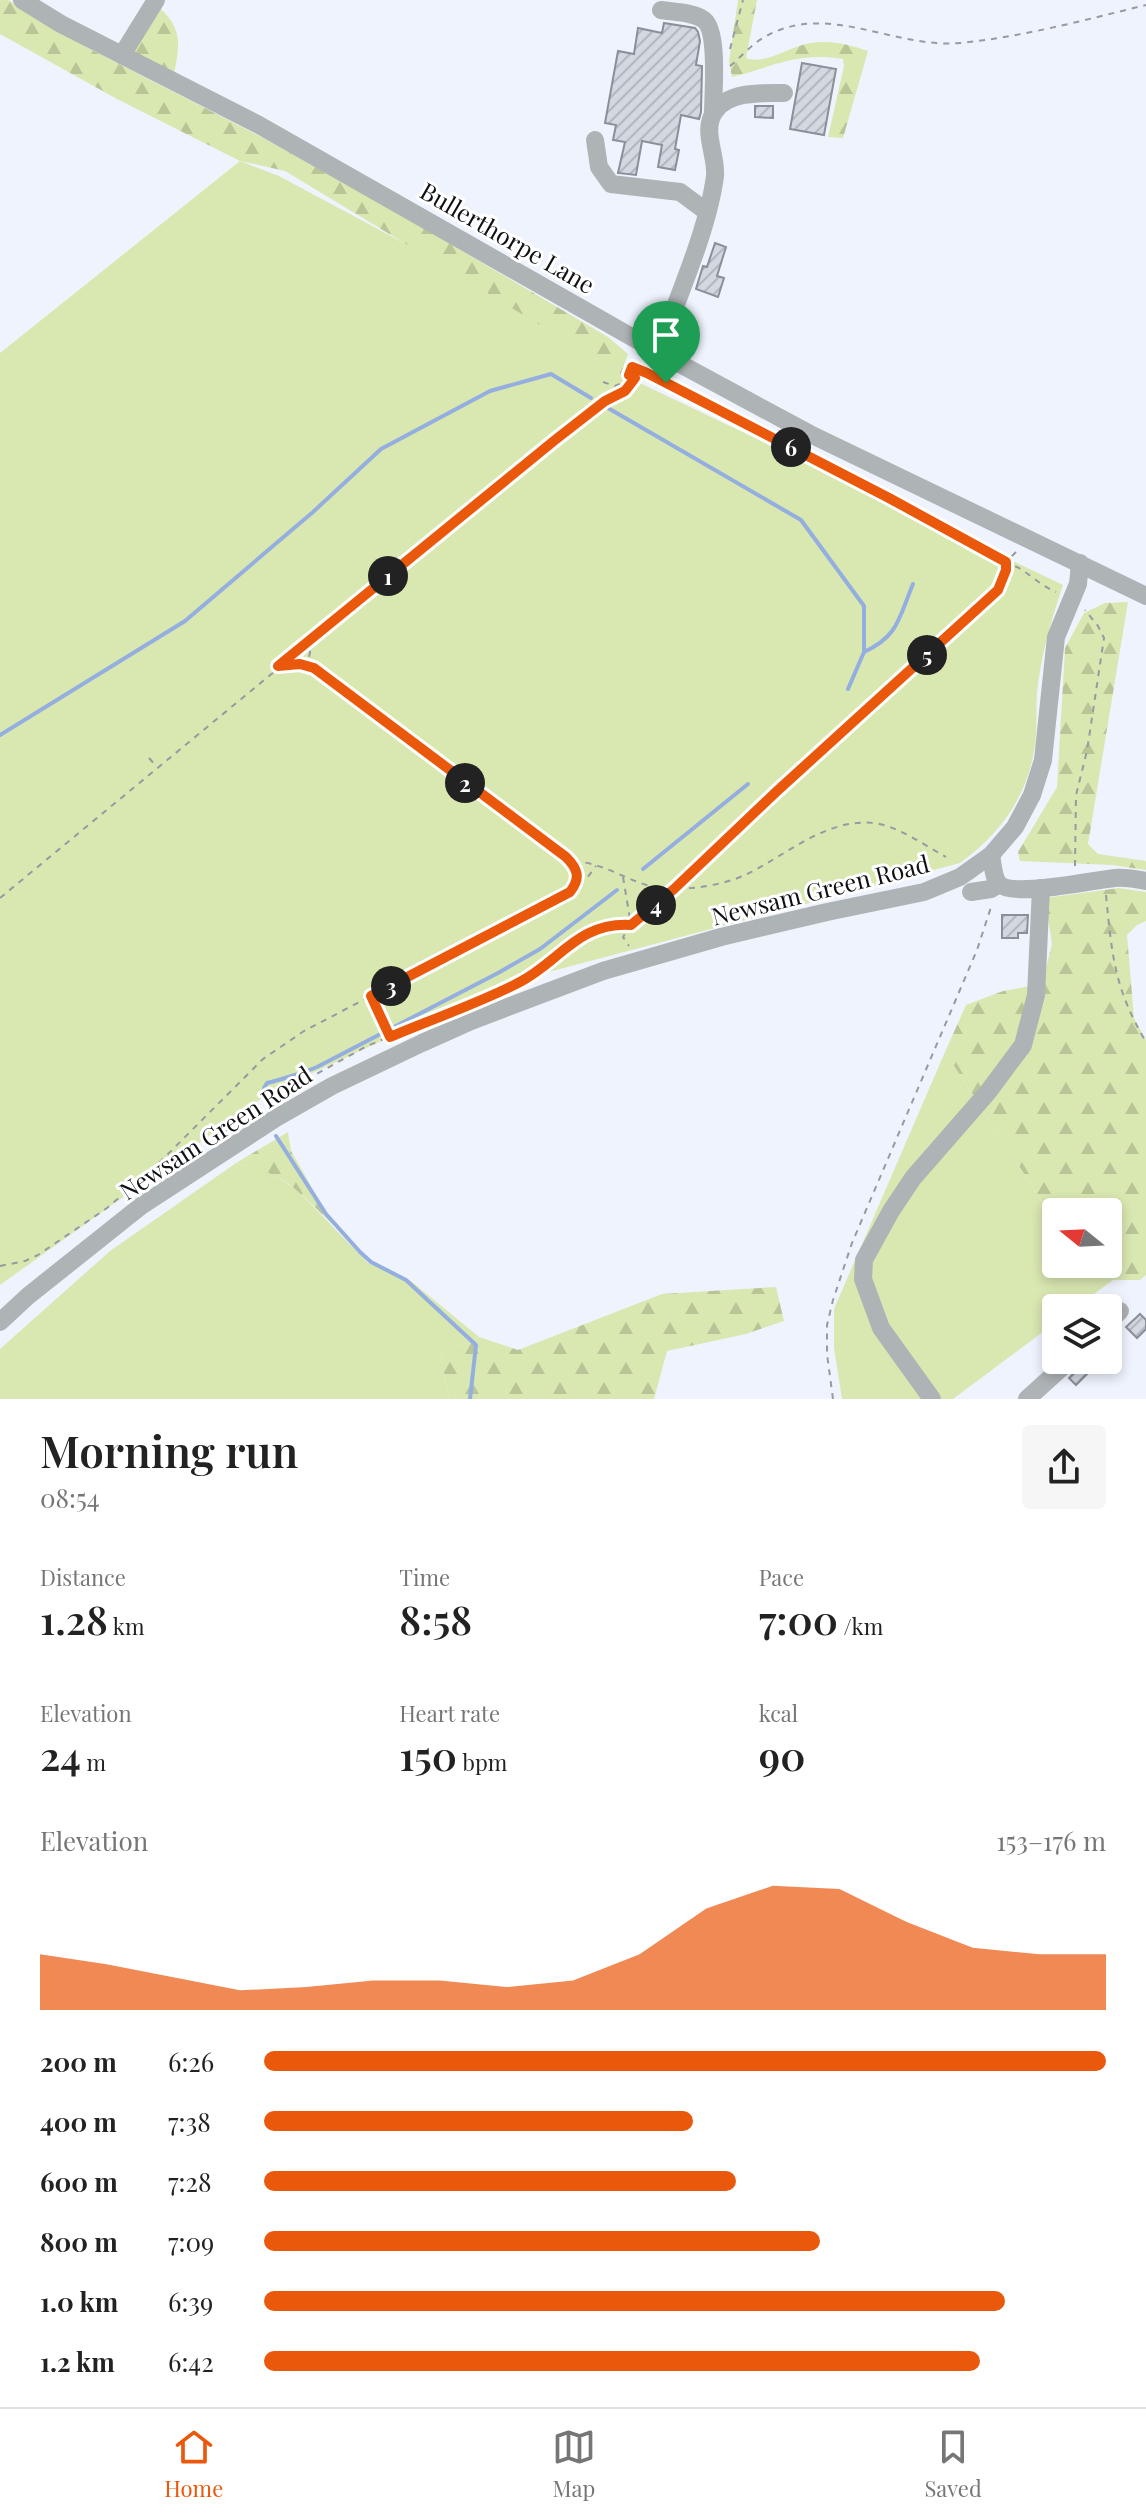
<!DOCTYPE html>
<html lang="en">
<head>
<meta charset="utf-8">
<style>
	body { margin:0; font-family:"Playfair Display",serif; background:#f6f6f6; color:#222; height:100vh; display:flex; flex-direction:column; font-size:30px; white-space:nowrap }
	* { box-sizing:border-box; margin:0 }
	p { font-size:26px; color:#767676 }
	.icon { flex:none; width:44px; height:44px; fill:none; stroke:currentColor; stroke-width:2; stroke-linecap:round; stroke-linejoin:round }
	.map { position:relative; height:1399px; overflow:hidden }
	.drawer { display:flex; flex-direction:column; background:#fff; flex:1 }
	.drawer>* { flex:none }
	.needle { width:52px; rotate:288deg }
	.buttons { position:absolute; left:1042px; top:1198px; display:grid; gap:16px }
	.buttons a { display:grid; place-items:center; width:80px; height:80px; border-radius:8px; background:#fff; box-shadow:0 4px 12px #0003; font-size:40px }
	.pin { position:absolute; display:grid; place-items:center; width:68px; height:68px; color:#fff; margin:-82px -34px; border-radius:50% 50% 50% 0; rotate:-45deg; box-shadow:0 0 8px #0007 }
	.pin .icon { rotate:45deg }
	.km { position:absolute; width:40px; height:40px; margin:-20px; border-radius:50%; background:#222; color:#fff; font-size:22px; line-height:40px; text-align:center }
	.round { display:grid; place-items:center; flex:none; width:84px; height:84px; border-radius:8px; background:#f6f6f6 }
	.head { display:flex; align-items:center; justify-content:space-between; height:136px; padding:0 40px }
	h1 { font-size:44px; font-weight:600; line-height:60px }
	.figures { display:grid; grid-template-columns:repeat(3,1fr); gap:12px; height:136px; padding:8px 40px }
	.figures div { display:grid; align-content:center }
	.figures b { font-size:40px; font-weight:600 }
	.figures small { font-size:22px; font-weight:400 }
	.figures p { font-size:22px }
	.chart { height:224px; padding:16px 40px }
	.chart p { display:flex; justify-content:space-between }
	.chart svg { width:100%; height:144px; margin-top:8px; fill:#ea580c; opacity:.7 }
	ul { padding:0 40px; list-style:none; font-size:26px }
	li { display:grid; grid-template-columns:128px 96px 1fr; align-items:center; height:60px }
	li i { height:20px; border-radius:10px; background:#ea580c }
	.dock { display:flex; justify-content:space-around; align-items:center; height:112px; border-top:2px solid #e0e0e0; background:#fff; font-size:22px; color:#767676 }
	.dock a { display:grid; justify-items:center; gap:4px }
	.dock .active { color:#ea580c }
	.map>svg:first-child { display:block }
	.grass { fill:#d9e7b1 }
	.forest { fill:url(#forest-firs) }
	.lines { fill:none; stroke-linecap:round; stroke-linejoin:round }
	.stream { stroke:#94aee0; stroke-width:4 }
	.building { fill:url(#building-hatch); stroke:#8b8f97; stroke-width:2 }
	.path { stroke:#979aa1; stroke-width:2; stroke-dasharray:6 6; stroke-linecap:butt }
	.minor { stroke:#aeb3b5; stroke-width:18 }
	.route-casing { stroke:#fff; stroke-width:16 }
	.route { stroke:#ea580c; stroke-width:10 }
	.labels { text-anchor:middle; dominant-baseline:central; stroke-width:6; stroke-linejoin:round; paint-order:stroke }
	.street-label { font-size:24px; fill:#0e1013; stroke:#fff }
</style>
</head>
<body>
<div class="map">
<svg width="1146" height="1399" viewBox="0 0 1146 1399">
	<defs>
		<pattern id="forest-firs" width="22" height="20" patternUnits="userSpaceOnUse" patternTransform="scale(2)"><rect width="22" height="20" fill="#d9e7b1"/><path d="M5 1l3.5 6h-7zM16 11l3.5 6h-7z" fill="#b9c597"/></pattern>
		<pattern id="building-hatch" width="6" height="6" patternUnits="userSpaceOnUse" patternTransform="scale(2)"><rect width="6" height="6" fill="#d2d7e0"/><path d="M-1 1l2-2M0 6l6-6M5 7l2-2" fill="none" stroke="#b3b8bf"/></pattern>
	</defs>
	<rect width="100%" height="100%" fill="#eff3fd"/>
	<!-- grass -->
	<g class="grass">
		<path d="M240 161 279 176 417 250 621 374 1063 585C1051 621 1041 655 1037 693 1036 707 1037 721 1036 736 1031 791 1004 831 960 863L507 983 269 1093 0 1285V353Z"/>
		<path d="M945 1052 1043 1203 1056 1217V1264H1098L1113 1280 1075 1308H1056V1322L953 1399H842L834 1348V1309Z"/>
		<path d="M236 1163 265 1169 298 1191 368 1263 411 1281 479 1337 440 1355 449 1399H0V1349L110 1251Z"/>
	</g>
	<!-- forest -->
	<g class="forest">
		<path d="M0 0H8L88 48 269 141 408 219 608 337 628 354 621 374 285 171 240 161 117 99 0 34Z"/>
		<path d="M738 0H757L746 58C765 65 787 48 806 44 828 39 848 44 868 51L843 138 828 137 844 66 843 59C797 52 775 66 732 77L729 61Z"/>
		<path d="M160 8C184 31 179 46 174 76L133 52Z"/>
		<path d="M1128 602 1088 844 1098 854 1146 861V870L1112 865 1020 861 1018 852 1057 787 1065 648 1084 613 1105 603Z"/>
		<path d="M1119 888 1146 892V921L1137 925 1127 935 1134 1018 1146 1040V1275L1140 1280H1113L1098 1264H1108V1212H1056V1217L1043 1203 945 1052 966 1005 1003 991 1042 984 1052 944 1045 898Z"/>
		<path d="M288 1132 291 1151 334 1226C300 1193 284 1172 236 1163Z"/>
		<path d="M776 1287 784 1321 746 1334 667 1351 654 1399H449L440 1355 479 1337 518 1350 662 1294Z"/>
	</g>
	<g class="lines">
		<!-- stream -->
		<g class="stream">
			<path d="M608 408 801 520 864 606V652L848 689"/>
			<path d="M864 652C899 636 899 617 913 584"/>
			<path d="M0 735 185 621 313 512 381 449 490 391 551 374 591 398"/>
			<path d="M643 869 748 784"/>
			<path d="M264 1088 267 1083C280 1080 305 1072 317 1067L498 973 540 949 617 890"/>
			<path d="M276 1136 326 1214 360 1252 371 1262 406 1280 476 1345 470 1399"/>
		</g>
	</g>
	<!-- building -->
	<g class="building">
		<path d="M664 23 695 28 698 32 700 41 696 65 702 66 701 112 699 119 681 115 675 149 679 150 675 170 658 167 662 145 642 141 636 175 618 173 625 142 613 140 616 125 605 123 618 51 634 54 638 28 662 33Z"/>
		<path d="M802 63 836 69 824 135 790 129Z"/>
		<path d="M755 106H773V118L755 117Z"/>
		<path d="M715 243 726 247 717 276 724 278 718 297 696 289 703 266 707 267Z"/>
		<path d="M1002 915H1028L1027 933H1018V938H1002Z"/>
		<path d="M1140 1314 1146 1320V1329L1137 1338 1126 1327Z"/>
		<path d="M1082 1360H1087L1094 1367 1076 1385 1069 1378 1079 1368Z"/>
	</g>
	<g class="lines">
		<!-- path -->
		<g class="path">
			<path d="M730 49 743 0"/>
			<path d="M730 66C741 57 751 45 763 38 826 0 893 49 960 43 1022 37 1085 20 1146 5"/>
			<path d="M603 382 615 386 624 382 628 376"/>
			<path d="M1016 552 1006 562C1026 569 1037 584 1056 592"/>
			<path d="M312 639 309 658 314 667"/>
			<path d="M279 666 300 664 314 668 569 861C609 861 635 890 674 889 695 889 726 884 745 875 787 855 826 818 874 823 898 826 924 845 946 857"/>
			<path d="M149 758 156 766"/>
			<path d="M1075 866 1076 795 1087 751 1104 638 1098 626 1085 610"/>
			<path d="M623 877 631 925 623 937 629 946"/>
			<path d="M578 883 587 878 596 866"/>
			<path d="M1106 895C1112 955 1114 988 1146 1042"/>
			<path d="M0 898 555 440 605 401 625 391 635 378 629 375 632 367 643 371 646 365"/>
			<path d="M371 998 390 1035"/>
			<path d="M216 1138 284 1092 367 1046 515 985 536 973 581 935 620 925H631L674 889 776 792 998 590 1006 570V562L889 498 643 371"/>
			<path d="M0 1266 25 1261 38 1255 107 1208 154 1168 263 1059 304 1031 570 892 577 884 578 876 569 861"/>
			<path d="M833 1399 827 1354V1325L833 1300 852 1243 977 950 992 904"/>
		</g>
		<!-- minor -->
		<g class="minor">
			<path d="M22 0 61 24 259 125 658 352 810 434 1146 596"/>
			<path d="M661 10C673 12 694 12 704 20 719 32 713 94 713 113"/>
			<path d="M122 55 156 0"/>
			<path d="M595 140 599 167 611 184 680 192 707 212"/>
			<path d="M658 352C677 299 708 230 715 176 717 155 701 130 715 111 729 91 762 93 784 93"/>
			<path d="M991 855C993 864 993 878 999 884 1014 898 1093 880 1115 878 1125 877 1136 879 1146 881"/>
			<path d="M971 892 991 889 999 884"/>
			<path d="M0 1322 28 1296 141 1206 276 1118 332 1086 422 1043 471 1021 603 971 721 937 827 912 924 892 960 877 991 855 1015 827 1032 795 1043 760 1056 637 1078 584 1080 563"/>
			<path d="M1108 1323 1120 1311"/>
			<path d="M932 1399 881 1328 863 1279 864 1260 891 1211 913 1178 988 1092 1023 1045 1036 995 1041 888"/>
			<path d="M1027 1399 1070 1360"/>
		</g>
	</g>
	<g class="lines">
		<defs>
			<path id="route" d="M632 367 647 373 889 498 1006 562V570L998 590 776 792 674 889 631 925C577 922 560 962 518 983 477 1004 432 1019 390 1037L371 996 570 892C581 878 578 869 566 857L314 668 300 664 278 666 555 440 605 401 625 391 635 378 629 375Z"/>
		</defs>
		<!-- route casing -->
		<use href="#route" class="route-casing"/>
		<!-- route -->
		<use href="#route" class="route"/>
	</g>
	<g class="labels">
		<!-- street labels -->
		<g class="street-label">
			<text transform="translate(508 237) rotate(30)">Bullerthorpe Lane</text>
			<text transform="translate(820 889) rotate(-14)">Newsam Green Road</text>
			<text transform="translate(215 1132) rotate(-33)">Newsam Green Road</text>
		</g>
	</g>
</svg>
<div class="buttons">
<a><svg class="needle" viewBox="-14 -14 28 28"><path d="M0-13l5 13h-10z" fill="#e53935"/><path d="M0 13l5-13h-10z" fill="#767676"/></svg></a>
<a><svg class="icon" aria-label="layers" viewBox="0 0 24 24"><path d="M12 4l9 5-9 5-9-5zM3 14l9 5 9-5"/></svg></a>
</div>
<div class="pin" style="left:666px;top:383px;background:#1e9e55"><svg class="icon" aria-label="arrive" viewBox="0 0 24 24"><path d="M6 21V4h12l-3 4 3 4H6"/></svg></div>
<b class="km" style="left:388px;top:576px">1</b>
<b class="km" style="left:465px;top:783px">2</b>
<b class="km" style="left:391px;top:986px">3</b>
<b class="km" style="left:656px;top:905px">4</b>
<b class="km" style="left:927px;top:655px">5</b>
<b class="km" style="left:791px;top:447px">6</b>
</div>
<section class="drawer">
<div class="head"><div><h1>Morning run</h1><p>08:54</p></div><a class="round"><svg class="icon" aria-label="share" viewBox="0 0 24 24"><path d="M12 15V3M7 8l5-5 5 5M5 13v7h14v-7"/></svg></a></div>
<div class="figures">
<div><p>Distance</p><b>1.28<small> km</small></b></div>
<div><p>Time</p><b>8:58</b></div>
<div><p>Pace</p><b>7:00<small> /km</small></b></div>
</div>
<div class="figures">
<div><p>Elevation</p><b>24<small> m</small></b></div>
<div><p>Heart rate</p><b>150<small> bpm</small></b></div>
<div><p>kcal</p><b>90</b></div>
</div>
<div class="chart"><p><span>Elevation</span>153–176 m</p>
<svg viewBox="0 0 160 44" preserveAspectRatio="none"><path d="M0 44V27L10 30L20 34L30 38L40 37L50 35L60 35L70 37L80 35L90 27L100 13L110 6L120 7L130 17L140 25L150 27L160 27V44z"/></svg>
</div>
<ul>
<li><b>200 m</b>6:26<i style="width:100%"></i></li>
<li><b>400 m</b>7:38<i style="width:51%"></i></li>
<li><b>600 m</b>7:28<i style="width:56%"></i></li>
<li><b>800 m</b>7:09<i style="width:66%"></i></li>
<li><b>1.0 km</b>6:39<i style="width:88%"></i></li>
<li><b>1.2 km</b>6:42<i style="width:85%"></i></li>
</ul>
</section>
<nav class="dock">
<a class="active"><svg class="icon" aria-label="home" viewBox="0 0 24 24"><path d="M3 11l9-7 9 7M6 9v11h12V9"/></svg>Home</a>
<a><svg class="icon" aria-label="map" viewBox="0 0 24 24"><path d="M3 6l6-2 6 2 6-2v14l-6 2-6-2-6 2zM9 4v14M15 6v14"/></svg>Map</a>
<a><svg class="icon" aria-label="saved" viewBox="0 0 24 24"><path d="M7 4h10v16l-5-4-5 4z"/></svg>Saved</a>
</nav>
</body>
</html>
